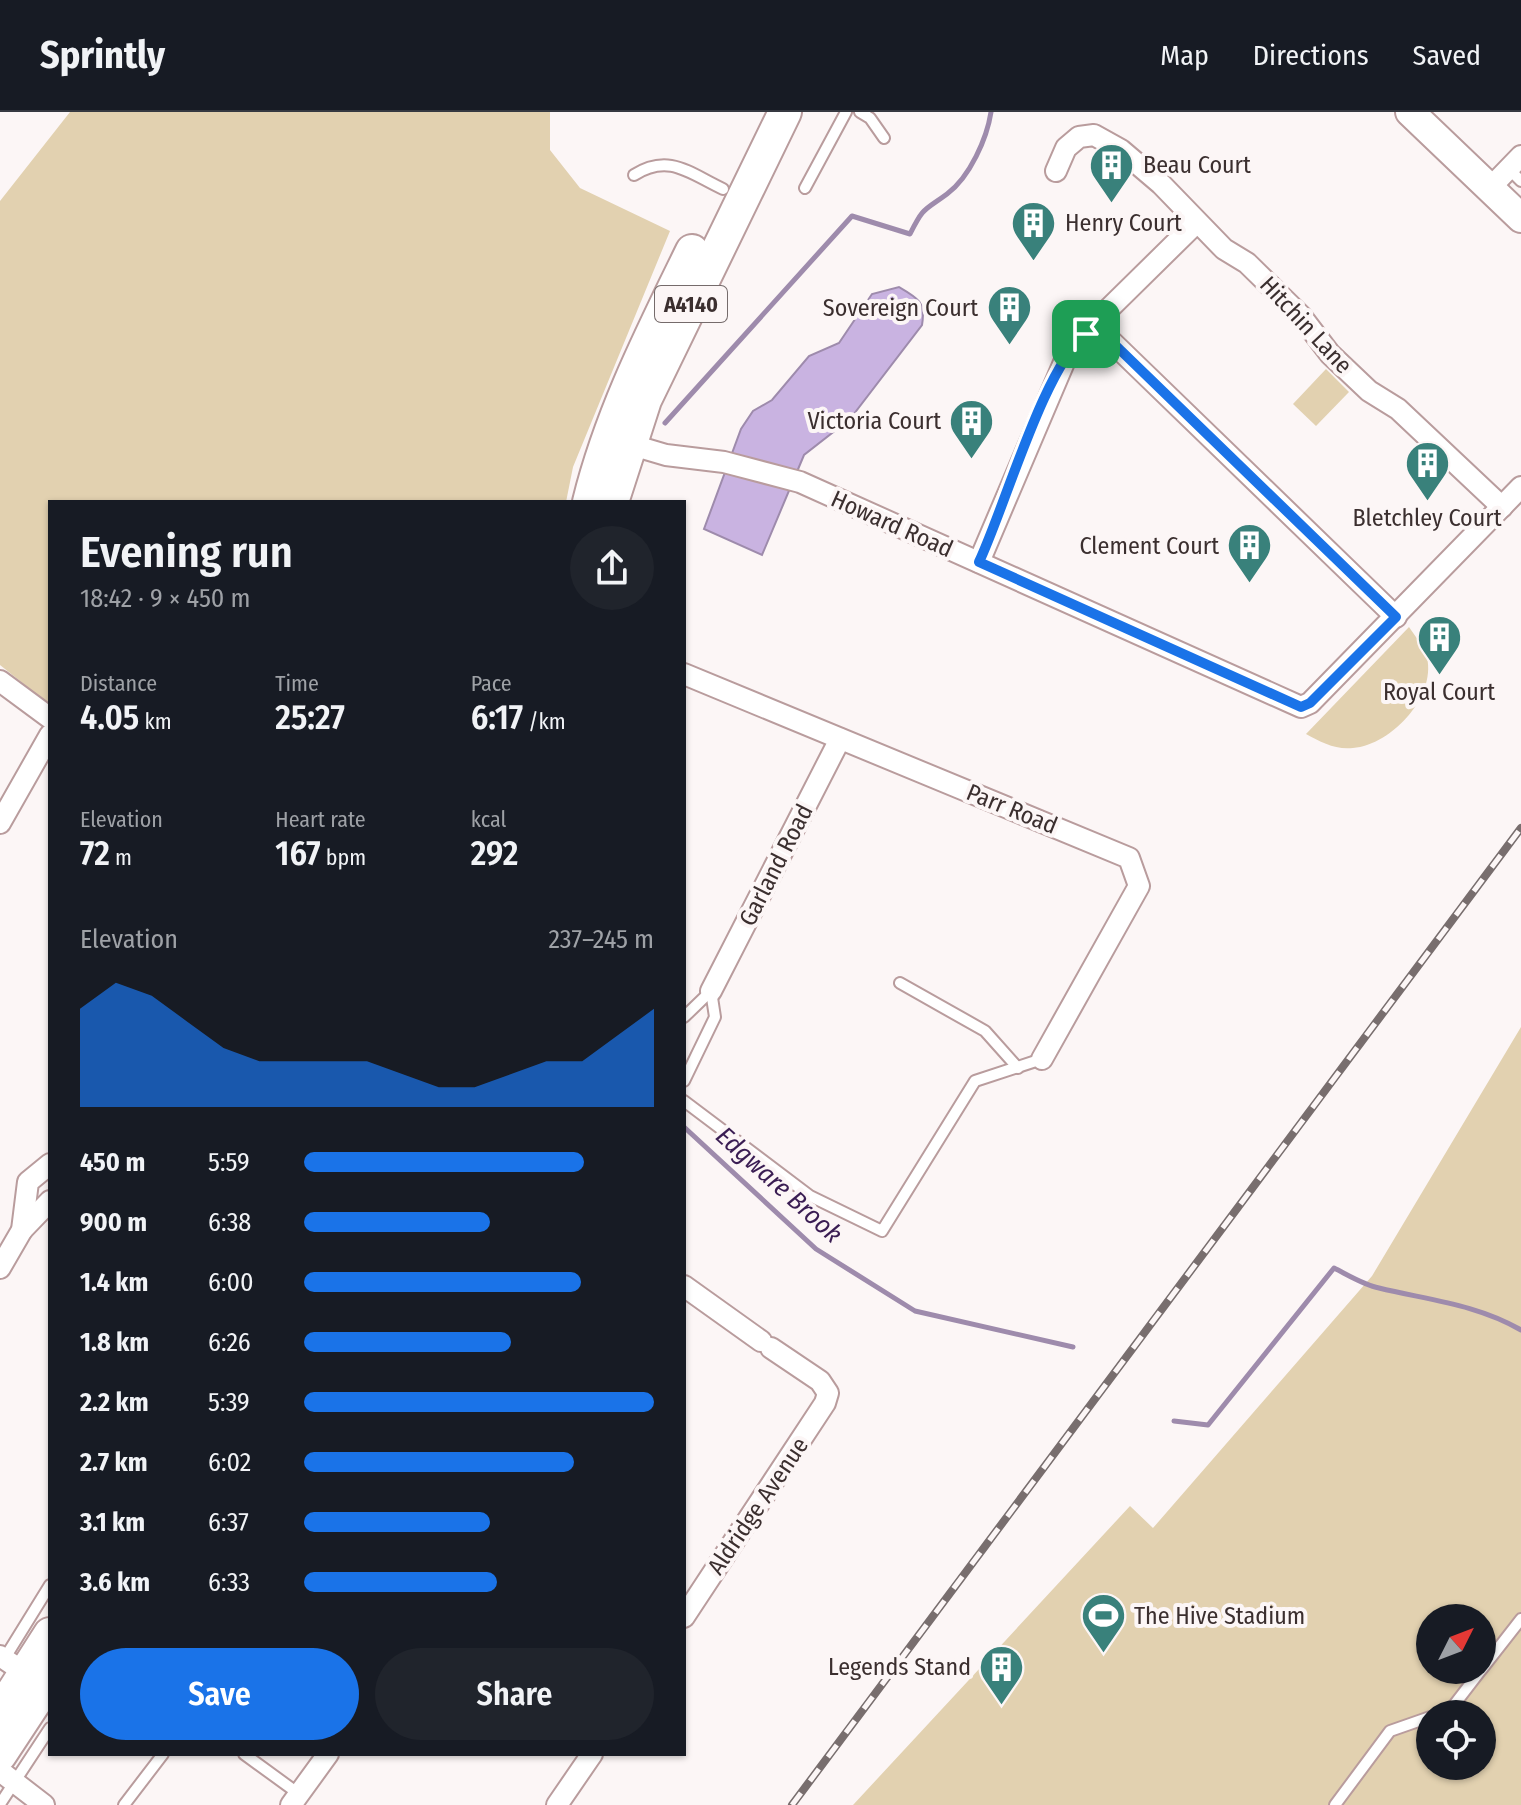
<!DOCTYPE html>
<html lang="en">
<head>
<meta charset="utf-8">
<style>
	body { margin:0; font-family:"Fira Sans Condensed",sans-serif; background:#20242c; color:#f1f3f6; height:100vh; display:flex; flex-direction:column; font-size:30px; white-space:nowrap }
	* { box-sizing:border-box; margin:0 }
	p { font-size:26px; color:#9ea1a6 }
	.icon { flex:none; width:44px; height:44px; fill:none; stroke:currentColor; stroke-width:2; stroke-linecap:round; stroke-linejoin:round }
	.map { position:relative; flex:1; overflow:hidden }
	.side { position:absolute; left:48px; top:388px; width:638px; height:1256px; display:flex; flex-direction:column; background:#171b24; border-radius:0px; box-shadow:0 2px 6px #0004 }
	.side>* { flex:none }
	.needle { width:52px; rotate:48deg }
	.controls { position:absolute; left:1416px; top:1492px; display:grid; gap:16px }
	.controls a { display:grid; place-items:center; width:80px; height:80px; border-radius:50%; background:#171b24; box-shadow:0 2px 6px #0004; font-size:40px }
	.pin { position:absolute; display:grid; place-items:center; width:68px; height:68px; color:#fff; margin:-34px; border-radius:16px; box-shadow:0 4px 12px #0006 }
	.round { display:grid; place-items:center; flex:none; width:84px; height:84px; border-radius:42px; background:#20242c }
	.head { display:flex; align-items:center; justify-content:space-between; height:136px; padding:0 32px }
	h1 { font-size:44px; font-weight:600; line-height:60px }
	.stats { display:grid; grid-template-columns:repeat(3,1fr); gap:12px; height:136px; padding:8px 32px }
	.stats div { display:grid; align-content:center }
	.stats b { font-size:34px; font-weight:600 }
	.stats small { font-size:22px; font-weight:400 }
	.stats p { font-size:22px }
	.chart { height:224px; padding:16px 32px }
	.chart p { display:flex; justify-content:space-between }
	.chart svg { width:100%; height:144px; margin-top:8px; fill:#1a73e8; opacity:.7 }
	.cta { display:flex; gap:16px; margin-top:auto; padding:16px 32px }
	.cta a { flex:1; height:92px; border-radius:48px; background:#1a73e8; color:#fff; font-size:32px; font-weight:600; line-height:92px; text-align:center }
	.cta a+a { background:#20242c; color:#f1f3f6 }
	ul { padding:0 32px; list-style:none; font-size:26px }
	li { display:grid; grid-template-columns:128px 96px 1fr; align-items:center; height:60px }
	li i { height:20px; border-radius:10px; background:#1a73e8 }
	header { display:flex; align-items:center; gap:48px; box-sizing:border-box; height:112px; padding:0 40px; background:#171b24; border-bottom:2px solid #363941 }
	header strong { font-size:38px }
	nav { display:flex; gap:44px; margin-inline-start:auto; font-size:28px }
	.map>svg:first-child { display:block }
	.green { fill:#e2d1b0; fill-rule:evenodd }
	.water { fill:#c9b3e1; stroke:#9e8bac; stroke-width:2 }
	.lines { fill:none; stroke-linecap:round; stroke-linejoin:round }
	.stream { stroke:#9e8bac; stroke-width:5 }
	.lane-casing { stroke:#b99c9d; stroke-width:14 }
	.street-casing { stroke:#b99c9d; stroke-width:24 }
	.secondary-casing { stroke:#b99c9d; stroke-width:32 }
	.primary-casing { stroke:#b99c9d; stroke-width:36 }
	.lane { stroke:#fff; stroke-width:10 }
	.street { stroke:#fff; stroke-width:20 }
	.secondary { stroke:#fff; stroke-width:28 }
	.primary { stroke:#fff; stroke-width:32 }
	.rail-casing { stroke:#786e6e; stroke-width:8 }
	.rail { stroke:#fcf6f6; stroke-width:5; stroke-dasharray:15; stroke-linecap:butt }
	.route-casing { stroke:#fff; stroke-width:16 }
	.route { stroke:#1a73e8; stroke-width:10 }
	.labels { text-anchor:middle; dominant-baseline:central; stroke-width:8; stroke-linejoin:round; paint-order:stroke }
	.shield { fill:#fcf6f6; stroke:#756b6b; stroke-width:2 }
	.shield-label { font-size:22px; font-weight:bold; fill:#3b2f2f }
	.poi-label { font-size:24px; fill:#3b2f2f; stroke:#fcf6f6; text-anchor:end }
	.street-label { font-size:24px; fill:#3b2f2f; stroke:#fcf6f6 }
	.water-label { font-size:26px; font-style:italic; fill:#3a1d53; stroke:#fcf6f6 }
</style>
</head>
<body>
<header>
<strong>Sprintly</strong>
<nav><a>Map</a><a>Directions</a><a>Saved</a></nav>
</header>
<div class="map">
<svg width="1521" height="1693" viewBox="0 0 1521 1693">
	<rect width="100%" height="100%" fill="#fcf6f6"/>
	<!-- green -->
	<g class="green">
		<path d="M70 0H550V38L580 76 670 119 573 355 566 390H50V593L0 553V89Z"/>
		<path d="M1326 257 1349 280 1316 314 1293 292Z"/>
		<path d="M1409 515C1414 523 1423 533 1426 542 1439 582 1392 633 1353 636 1335 638 1321 630 1306 622Z"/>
		<path d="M1521 915V1693H853L1130 1394 1153 1416 1372 1164ZM1430 1506H1482V1558H1430ZM1430 1602H1482V1654H1430Z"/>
	</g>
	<!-- water -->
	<path class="water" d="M899 175C918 186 926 190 922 213L850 307 804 343 762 443 704 417 741 317 753 299 772 288 809 244 839 231 872 182Z"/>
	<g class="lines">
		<!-- stream -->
		<g class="stream">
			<path d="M665 311 852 104 910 122C924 94 924 99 947 82 970 65 987 26 991 0"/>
			<path d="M684 1015 816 1137 915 1199 1073 1235"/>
			<path d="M1174 1309 1208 1313 1334 1156C1348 1163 1364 1173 1379 1176 1428 1188 1476 1192 1521 1218"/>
		</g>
		<defs>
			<g id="lane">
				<path d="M860 0 870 6 884 26"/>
				<path d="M1509 57 1521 69"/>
				<path d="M634 63C669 41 689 61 723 77"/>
				<path d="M805 76 846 0"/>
				<path d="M900 871 985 919 1018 956"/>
				<path d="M684 905 711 879"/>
				<path d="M684 969 715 905 711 879"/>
				<path d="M684 989 810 1084 882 1119 975 969 1042 947"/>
				<path d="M3 1549 50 1473"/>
				<path d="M1482 1557 1521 1507"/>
				<path d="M1438 1602 1451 1597 1481 1558"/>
				<path d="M244 1642 299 1682"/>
				<path d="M0 1692 50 1616"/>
				<path d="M124 1693 163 1642"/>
				<path d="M1335 1693 1390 1619 1430 1605"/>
			</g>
			<g id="street">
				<path d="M1056 59 1066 36 1079 25 1094 23 1121 38 1161 72 1224 137 1247 151 1301 204 1330 242 1369 279 1398 297 1502 395"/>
				<path d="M1490 76 1521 44"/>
				<path d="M1086 222 1113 231 1396 505"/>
				<path d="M622 330 666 343 724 350 800 370 1301 595 1310 591 1521 375"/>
				<path d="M979 450 1071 234 1196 111"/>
				<path d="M684 562 1129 746 1139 774 1042 947"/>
				<path d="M0 569 50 606"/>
				<path d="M0 711 50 623"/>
				<path d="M711 879 840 627"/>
				<path d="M22 1118 50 1089"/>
				<path d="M0 1156 22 1118 28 1070 50 1052"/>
				<path d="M684 1174 761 1229"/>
				<path d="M684 1505 825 1291 828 1281 820 1269 771 1236"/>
				<path d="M0 1544 25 1561"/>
				<path d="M0 1659 44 1693"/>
				<path d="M291 1693 328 1642"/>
				<path d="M557 1693 592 1642"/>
			</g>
			<path id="secondary" d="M1410 0 1521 106"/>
			<g id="primary">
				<path d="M589 390C611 301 652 221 692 139"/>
				<path d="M612 390 645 288 785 0"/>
				<path d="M0 1600 50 1522"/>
				<path d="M0 1643 50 1567"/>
			</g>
		</defs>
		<!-- lane casing -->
		<use href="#lane" class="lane-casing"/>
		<!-- street casing -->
		<use href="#street" class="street-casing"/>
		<!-- secondary casing -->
		<use href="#secondary" class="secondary-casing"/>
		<!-- primary casing -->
		<use href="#primary" class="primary-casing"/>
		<!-- lane -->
		<use href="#lane" class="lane"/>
		<!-- street -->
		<use href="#street" class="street"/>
		<!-- secondary -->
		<use href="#secondary" class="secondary"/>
		<!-- primary -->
		<use href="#primary" class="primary"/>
		<defs>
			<path id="rail" d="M792 1693 1521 716"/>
		</defs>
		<!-- rail casing -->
		<use href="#rail" class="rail-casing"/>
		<!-- rail -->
		<use href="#rail" class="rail"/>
	</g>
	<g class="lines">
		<defs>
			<path id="route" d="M1086 222 1113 231 1396 505 1310 591 1301 595 979 450C1005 395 1044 255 1086 222Z"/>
		</defs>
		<!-- route casing -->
		<use href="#route" class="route-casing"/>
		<!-- route -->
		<use href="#route" class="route"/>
	</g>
	<!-- icons -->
	<defs>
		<symbol id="building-pin" viewBox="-11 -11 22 30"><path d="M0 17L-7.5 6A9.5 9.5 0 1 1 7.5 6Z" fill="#39817b" stroke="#fcf6f6"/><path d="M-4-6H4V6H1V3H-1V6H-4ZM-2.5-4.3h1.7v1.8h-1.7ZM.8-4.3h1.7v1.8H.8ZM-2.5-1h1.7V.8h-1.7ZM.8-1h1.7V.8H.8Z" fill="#fff"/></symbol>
		<symbol id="stadium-pin" viewBox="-11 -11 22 30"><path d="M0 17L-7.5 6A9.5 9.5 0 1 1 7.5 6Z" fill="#39817b" stroke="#fcf6f6"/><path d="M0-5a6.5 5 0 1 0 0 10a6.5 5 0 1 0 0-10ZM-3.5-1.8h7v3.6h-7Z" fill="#fff"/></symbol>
	</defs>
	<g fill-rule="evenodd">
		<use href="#building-pin" x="1086" y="28" width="51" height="69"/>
		<use href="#building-pin" x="1008" y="86" width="51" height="69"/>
		<use href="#building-pin" x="984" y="170" width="51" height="69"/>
		<use href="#building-pin" x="946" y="284" width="51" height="69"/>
		<use href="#building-pin" x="1402" y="326" width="51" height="69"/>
		<use href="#building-pin" x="1224" y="408" width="51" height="69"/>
		<use href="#building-pin" x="1414" y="500" width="51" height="69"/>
		<use href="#stadium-pin" x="1078" y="1478" width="51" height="69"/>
		<use href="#building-pin" x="976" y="1530" width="51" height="69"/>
	</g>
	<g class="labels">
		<!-- shield labels -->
		<rect class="shield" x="655" y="174" width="72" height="36" rx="6"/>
		<g class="shield-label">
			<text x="691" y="192">A4140</text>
		</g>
		<!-- poi labels -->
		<g class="poi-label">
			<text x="1143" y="53" text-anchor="start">Beau Court</text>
			<text x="1065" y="111" text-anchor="start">Henry Court</text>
			<text x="978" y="196">Sovereign Court</text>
			<text x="941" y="309">Victoria Court</text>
			<text x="1427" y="406" text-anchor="middle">Bletchley Court</text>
			<text x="1219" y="434">Clement Court</text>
			<text x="1439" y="580" text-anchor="middle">Royal Court</text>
			<text x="1134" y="1504" text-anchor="start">The Hive Stadium</text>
			<text x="971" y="1555">Legends Stand</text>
		</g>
		<!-- street labels -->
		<g class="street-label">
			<text transform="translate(1306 213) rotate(47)">Hitchin Lane</text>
			<text transform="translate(892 412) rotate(24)">Howard Road</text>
			<text transform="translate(1012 697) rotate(22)">Parr Road</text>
			<text transform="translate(776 753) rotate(-63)">Garland Road</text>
			<text transform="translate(758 1394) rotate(-56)">Aldridge Avenue</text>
		</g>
		<!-- water labels -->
		<g class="water-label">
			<text transform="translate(779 1073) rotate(42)">Edgware Brook</text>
		</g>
	</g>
</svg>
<div class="controls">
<a><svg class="needle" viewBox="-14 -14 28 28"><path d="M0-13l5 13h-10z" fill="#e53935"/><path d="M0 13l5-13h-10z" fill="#9ea1a6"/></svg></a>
<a><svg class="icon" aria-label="locate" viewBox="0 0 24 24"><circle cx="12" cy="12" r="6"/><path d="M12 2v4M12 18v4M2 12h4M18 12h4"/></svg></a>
</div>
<div class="pin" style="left:1086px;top:222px;background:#1e9e55"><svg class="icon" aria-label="arrive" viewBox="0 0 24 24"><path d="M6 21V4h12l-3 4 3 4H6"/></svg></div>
<section class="side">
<div class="head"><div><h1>Evening run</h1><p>18:42 · 9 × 450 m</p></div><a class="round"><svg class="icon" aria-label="share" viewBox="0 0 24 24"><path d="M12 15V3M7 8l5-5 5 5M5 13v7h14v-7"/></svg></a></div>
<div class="stats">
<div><p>Distance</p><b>4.05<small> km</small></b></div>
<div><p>Time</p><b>25:27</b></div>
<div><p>Pace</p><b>6:17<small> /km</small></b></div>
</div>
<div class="stats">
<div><p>Elevation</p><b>72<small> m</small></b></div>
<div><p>Heart rate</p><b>167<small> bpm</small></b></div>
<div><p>kcal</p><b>292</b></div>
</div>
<div class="chart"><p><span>Elevation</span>237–245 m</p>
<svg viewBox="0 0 160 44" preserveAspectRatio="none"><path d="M0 44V14L10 6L20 10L30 18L40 26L50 30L60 30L70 30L80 30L90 34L100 38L110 38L120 34L130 30L140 30L150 22L160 14V44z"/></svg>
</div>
<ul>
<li><b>450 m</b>5:59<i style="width:80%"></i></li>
<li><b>900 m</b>6:38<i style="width:53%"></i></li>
<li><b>1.4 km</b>6:00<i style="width:79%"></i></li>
<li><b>1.8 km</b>6:26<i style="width:59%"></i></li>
<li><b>2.2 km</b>5:39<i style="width:100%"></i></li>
<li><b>2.7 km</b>6:02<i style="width:77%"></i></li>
<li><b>3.1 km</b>6:37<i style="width:53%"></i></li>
<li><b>3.6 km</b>6:33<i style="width:55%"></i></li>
</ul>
<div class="cta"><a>Save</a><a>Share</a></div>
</section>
</div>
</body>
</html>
